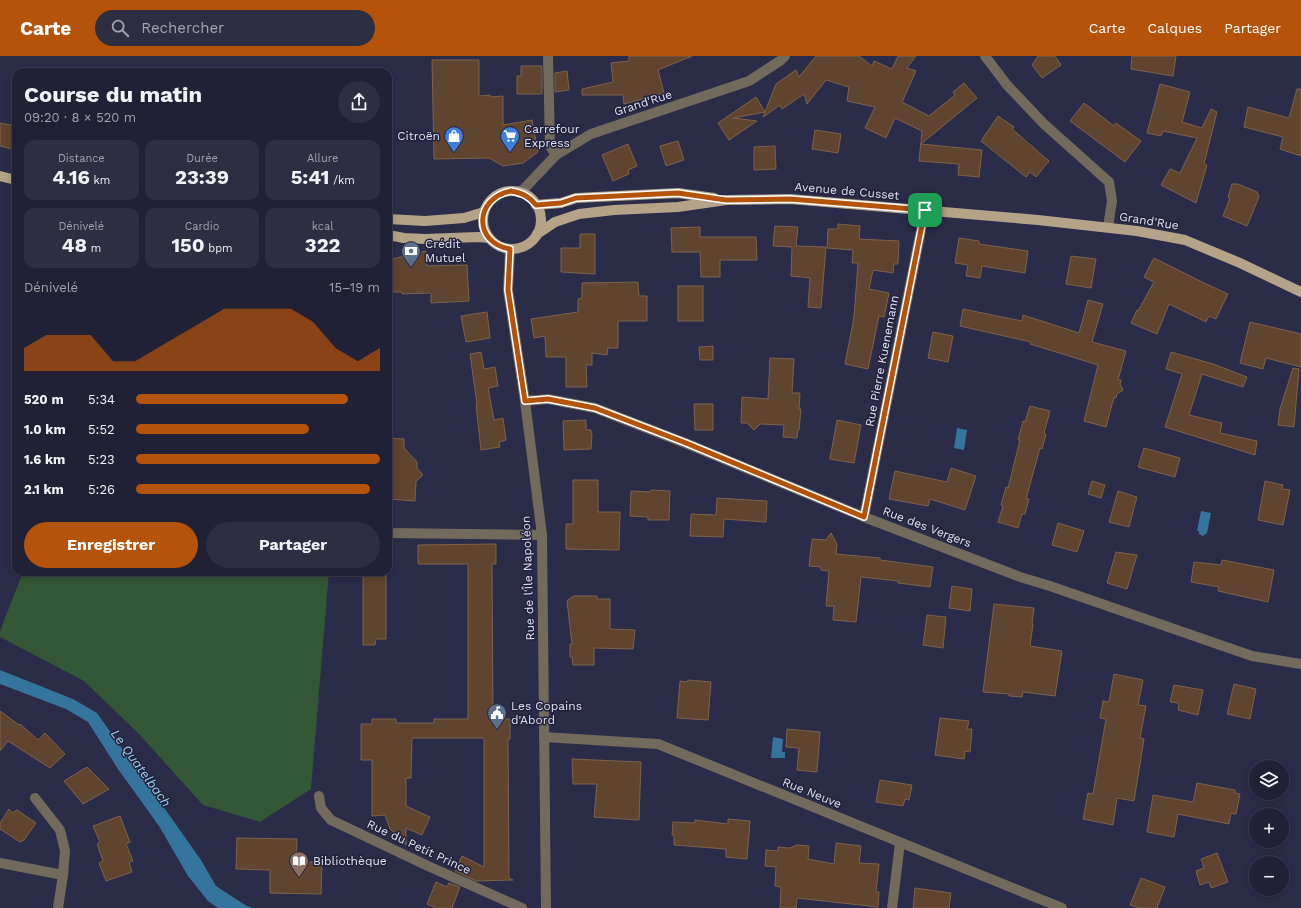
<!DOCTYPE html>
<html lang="fr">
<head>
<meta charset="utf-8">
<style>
	body { margin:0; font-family:"Work Sans",sans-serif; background:#2d2e41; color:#f1f3f6; height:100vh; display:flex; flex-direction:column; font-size:15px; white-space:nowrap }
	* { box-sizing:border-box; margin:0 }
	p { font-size:13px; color:#a2a3ad }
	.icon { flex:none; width:22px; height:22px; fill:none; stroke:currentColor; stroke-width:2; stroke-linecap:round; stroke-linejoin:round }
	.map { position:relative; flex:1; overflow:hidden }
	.panel { position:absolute; left:12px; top:12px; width:380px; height:508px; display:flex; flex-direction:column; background:#202135; border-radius:12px; box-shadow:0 2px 10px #0003,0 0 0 1px #3d3e50 }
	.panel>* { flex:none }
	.fabs { position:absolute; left:1249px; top:704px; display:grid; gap:8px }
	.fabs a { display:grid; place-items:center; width:40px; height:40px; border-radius:50%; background:#202135; box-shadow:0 2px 10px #0003,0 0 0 1px #3d3e50; font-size:20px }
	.pin { position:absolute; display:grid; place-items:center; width:34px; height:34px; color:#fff; margin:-17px; border-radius:8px; box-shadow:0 2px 6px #0006 }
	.round { display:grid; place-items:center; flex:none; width:42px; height:42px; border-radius:21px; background:#2d2e41 }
	.headline { display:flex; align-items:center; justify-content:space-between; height:68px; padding:0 12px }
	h1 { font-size:22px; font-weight:700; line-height:30px }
	.stats { display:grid; grid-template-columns:repeat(3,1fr); gap:6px; height:68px; padding:4px 12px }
	.stats div { display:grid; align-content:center; border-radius:10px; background:#2d2e41; text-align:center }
	.stats b { font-size:20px; font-weight:700 }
	.stats small { font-size:11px; font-weight:400 }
	.stats p { font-size:11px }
	.chart { height:112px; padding:8px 12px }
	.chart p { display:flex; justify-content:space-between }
	.chart svg { width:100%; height:72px; margin-top:4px; fill:#b45309; opacity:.7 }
	.primary-button { display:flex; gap:8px; margin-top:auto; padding:8px 12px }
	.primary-button a { flex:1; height:46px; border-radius:24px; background:#b45309; color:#fff; font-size:16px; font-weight:700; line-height:46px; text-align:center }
	.primary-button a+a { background:#2d2e41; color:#f1f3f6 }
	ul { padding:0 12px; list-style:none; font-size:13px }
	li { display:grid; grid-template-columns:64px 48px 1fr; align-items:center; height:30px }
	li i { height:10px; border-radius:5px; background:#b45309 }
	header { display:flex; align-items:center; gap:24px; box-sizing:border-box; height:56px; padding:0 20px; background:#b45309; color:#fff }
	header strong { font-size:19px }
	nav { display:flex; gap:22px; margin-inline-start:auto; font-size:14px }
	.search { width:280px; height:36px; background:#2d2e41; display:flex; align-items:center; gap:10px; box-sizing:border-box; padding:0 14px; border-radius:22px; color:#a2a3ad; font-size:15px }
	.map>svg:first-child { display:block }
	.green { fill:#345737 }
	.water { fill:#35749d }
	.building { fill:#5f4530; stroke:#7e624c }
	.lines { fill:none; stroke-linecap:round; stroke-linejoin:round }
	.minor { stroke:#726a5d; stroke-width:10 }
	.major { stroke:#b4a389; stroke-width:10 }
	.route-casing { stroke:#fff; stroke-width:8 }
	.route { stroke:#b45309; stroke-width:5 }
	.labels { text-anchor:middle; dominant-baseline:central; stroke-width:3; stroke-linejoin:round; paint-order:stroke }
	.street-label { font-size:12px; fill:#e0e2f4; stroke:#22223c }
	.poi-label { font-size:12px; fill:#e0e2f4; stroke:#22223c; text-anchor:start }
	.water-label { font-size:13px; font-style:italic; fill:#9ccef1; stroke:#22223c }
</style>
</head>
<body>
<header>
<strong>Carte</strong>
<div class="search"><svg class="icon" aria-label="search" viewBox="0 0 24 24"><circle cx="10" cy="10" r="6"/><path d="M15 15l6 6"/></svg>Rechercher</div>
<nav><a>Carte</a><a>Calques</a><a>Partager</a></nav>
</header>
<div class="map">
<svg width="1301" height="852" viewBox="0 0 1301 852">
	<rect width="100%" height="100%" fill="#2b2c47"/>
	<!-- green -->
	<path class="green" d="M23 516H329L311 733 260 766 203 749 139 678 84 625 0 581V575Z"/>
	<!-- water -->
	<g class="water">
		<path d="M957 372 967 374 964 394 954 392Z"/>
		<path d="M1201 455 1211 457 1207 477 1203 480 1199 478V475H1197Z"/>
		<path d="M0 614 73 643 97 657 201 804 216 830 245 849 252 852H218L208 845 188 820 159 770 118 713 88 666 66 653 0 628Z"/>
		<path d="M773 681 783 683 782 696H785V702H771Z"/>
	</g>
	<!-- building -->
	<g class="building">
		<path d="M629 0H692L658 14 664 37 624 48 623 39H582V33L613 26 611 7 629 5Z"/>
		<path d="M816 0H859L872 10 874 5 892 13 898 0H916L907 12 916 15 902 46 929 60 955 39 953 36 964 27 977 42 921 88 982 94 979 121 958 119 959 108 919 105 922 75 895 62 886 82 865 72 875 51 847 45 849 31 826 24 807 48 804 38 782 53 780 49 763 61 765 56 733 62 757 65 729 84 718 67 756 41 765 56 776 28 796 14 799 21Z"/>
		<path d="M1038 0H1055L1061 9 1042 22 1032 9Z"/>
		<path d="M1132 0H1176L1173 20 1131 13Z"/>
		<path d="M432 4H479V40L490 39V41L503 40V69L532 64 538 96 523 107 503 110 489 102 434 103Z"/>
		<path d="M521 10H542V38H517V20H521Z"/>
		<path d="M567 15 569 34 555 36V17Z"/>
		<path d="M1160 28 1190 36 1182 66 1202 72 1211 53 1217 56 1204 108 1207 109 1196 147 1161 129 1170 113 1180 117 1197 82 1163 75 1161 80 1147 77Z"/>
		<path d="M1297 33H1301V100L1280 93 1283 81 1244 71 1248 51 1289 62Z"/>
		<path d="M1084 47 1114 70 1116 67 1141 85 1125 106 1070 65Z"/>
		<path d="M998 60 1014 71 1012 73 1049 105 1036 121 1030 116 1026 121 981 85Z"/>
		<path d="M0 67 16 70V94L0 90Z"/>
		<path d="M815 74 841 78 838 97 812 93Z"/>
		<path d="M678 85 684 104 666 110 660 90Z"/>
		<path d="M628 88 637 110 628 114 629 118 613 125 602 99Z"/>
		<path d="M775 90 776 113 754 114V91Z"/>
		<path d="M1232 128H1238L1257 136 1259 141 1247 170 1223 160 1230 142 1228 141Z"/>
		<path d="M838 168 860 170 859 183 899 185 898 208H894L893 217 873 214 869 233 889 237 884 261 879 260 868 313 845 308 854 261 858 207H852L853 194 827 192 828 173H838Z"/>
		<path d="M775 170 798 171 796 190 826 191 821 252 808 251 810 222 791 220 792 191 773 190Z"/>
		<path d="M700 171V181H756L757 204H720V221H701L700 196H672L671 172Z"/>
		<path d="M580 178H595V218L561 216V192H580Z"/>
		<path d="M959 182 979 185V188L1028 195 1025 217 982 210 980 222 966 220 968 209 955 207Z"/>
		<path d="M426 195 427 210 467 209 469 245 431 247V237L402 238V236H392V221H388V204Z"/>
		<path d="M1071 200 1096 203 1091 232 1066 228Z"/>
		<path d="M1154 202 1200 225 1228 238 1216 263 1209 260 1206 266 1169 248 1157 278 1131 267 1137 254 1138 255 1154 226 1144 221Z"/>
		<path d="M638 226 639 240H647V265H618V292H608L607 299 592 297V309H586L587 331H566V301H546L545 280 534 282 531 263 578 256V243L582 242V227Z"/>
		<rect x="678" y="230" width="25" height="35"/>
		<path d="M1088 244 1103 248 1092 286 1126 295 1118 324H1121L1120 328 1123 334 1117 338 1116 342 1114 341 1106 371 1084 365 1098 309 1030 288 1031 286 960 270 963 253 1022 265 1023 259 1079 277Z"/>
		<path d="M487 256 490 282 466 286 461 260Z"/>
		<path d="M1250 266 1301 278V311L1266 302 1263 313 1240 307Z"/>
		<path d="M933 276 953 280 948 306 928 302Z"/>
		<path d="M713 290V304H700L699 291Z"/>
		<path d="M481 296 484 313 495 311 498 330 488 332 494 364 503 362 506 384 499 386 500 391 481 394 476 349 477 348 470 298Z"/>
		<path d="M1171 296 1213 308 1247 321 1243 331 1202 318 1189 359 1222 367 1220 377 1257 385 1255 399 1165 371 1182 318 1166 313Z"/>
		<path d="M770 302 794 303 792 337H800L799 353H801L799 374H798L797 382 783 381 784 369 760 368 754 374 747 367H741L742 341 768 343Z"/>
		<path d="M1293 312 1299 313 1294 371 1278 369 1280 353Z"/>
		<path d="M694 348H713V374H695Z"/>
		<path d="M1030 350 1050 355 1044 377 1046 378 1042 393 1040 392 1026 443H1029L1025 458H1022L1018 472 998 466 1003 450 1001 449 1006 431 1008 432 1020 384H1018L1023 365 1025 366Z"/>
		<path d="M586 364V374H591V377H592L591 393 564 394 563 365Z"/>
		<path d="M837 364 861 369 854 407 830 403Z"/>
		<path d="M388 382 404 383V392L417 406V412L423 419 416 425 415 445 388 443Z"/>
		<path d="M1144 392 1180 402 1175 421 1138 411Z"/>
		<path d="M951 412 976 420 965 454 930 443 928 450 889 443 895 415 947 426Z"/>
		<path d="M573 424H598V456H620L619 494 566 493V468H573Z"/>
		<path d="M1092 425 1105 429 1101 442 1088 438Z"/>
		<path d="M1265 425 1283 429 1282 433 1290 434 1283 469 1258 464Z"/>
		<path d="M651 434 670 435 669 464H648V461L630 460 631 435 650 436Z"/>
		<path d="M1118 435 1137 441 1129 471 1109 466Z"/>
		<path d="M717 442 767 445 766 466 724 463 723 481 690 480 691 458 716 459Z"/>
		<path d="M1058 467 1084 475 1077 496 1052 489Z"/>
		<path d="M831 477 837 488 836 498 880 502V504L933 511 930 531 898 527V525L861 521 856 566 833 564 834 550H826L829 515 821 514V511L809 510 812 483 826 484Z"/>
		<path d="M496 488V508H492L493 663H510V683H508L509 822 513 824 476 825 455 815 462 800 484 811V682H412L411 722H406V750L430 761 422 779 406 772V789L390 773 385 759 372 760V704H361V668H372V663H396V667H434V663H468V508H418V489Z"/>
		<path d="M1116 496 1137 499 1127 533 1107 527Z"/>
		<path d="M1222 504 1274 514 1268 546 1218 535 1219 531 1191 526 1194 506 1221 509Z"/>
		<path d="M363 516H386V583H376L375 589H363Z"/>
		<path d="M952 530 972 533 970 555 949 552Z"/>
		<path d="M573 540H597V543H610V573L635 574 633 593 594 592V609H573L572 601H570V588H572L567 545Z"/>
		<path d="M994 548 1034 552 1032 568H1033L1030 590 1062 595 1055 640 1023 636 1022 641 1009 640V638L983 636Z"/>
		<path d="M927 559 946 561 943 592 923 589Z"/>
		<path d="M1114 618 1143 624 1138 649 1146 650 1140 682 1144 683 1134 745 1117 742 1113 769 1083 763 1088 737 1093 738 1106 663 1100 662 1103 645 1109 646Z"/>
		<path d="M688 624 711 626 708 664 677 662 680 625 687 626Z"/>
		<path d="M1234 628 1256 633 1250 663 1227 658Z"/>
		<path d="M1174 629 1203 634 1198 659 1178 654 1179 647 1170 646Z"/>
		<path d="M0 655 19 669 20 668 38 684 45 677 65 698 50 712 8 685 0 695Z"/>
		<path d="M940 662 969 665 967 673H972L970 696 965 695 964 703 935 699Z"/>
		<path d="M787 673 820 676 817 716 797 714 799 692 786 691Z"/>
		<path d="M572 703 641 706 639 764 594 761 597 728H573Z"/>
		<path d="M87 711 109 733 83 748 64 725Z"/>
		<path d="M880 724 912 729 909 744 905 743 903 750 876 746Z"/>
		<path d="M1197 727 1235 734V737L1240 738 1236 758 1231 757 1229 768 1178 758 1174 781 1147 776 1153 739 1193 746Z"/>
		<path d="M9 753 12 757 17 754 36 767 24 784 20 786 0 773V767Z"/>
		<path d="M120 760 130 786 126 788 133 805 129 806 132 816 106 825 99 807 103 805 97 788 100 786 93 770Z"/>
		<path d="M728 763 750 765 747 803 726 801V793L674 789V779H672L673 766 695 767V764L728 768Z"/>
		<path d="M237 782 297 783 296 806H322L321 838 270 837V814L236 813Z"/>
		<path d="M836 787 861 790 859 807 879 808 876 836H879L878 851 797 842 796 852H780L781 831 775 830 776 811 765 810 766 794 778 795V791L790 792 797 789 809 790 808 803 834 808Z"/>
		<path d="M1217 797 1228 826 1211 832 1209 826 1200 829 1196 815 1204 812 1201 803Z"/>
		<path d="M1141 822 1165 831 1157 852H1139L1130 849Z"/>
		<path d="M436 826 447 831 449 827 460 831 452 852H436L427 848Z"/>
		<path d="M915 832 951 837 949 852H913Z"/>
	</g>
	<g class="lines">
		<!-- minor -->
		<g class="minor">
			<path d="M548 0 550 90 556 99"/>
			<path d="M985 0 1007 29 1044 68 1109 126 1112 145 1108 171"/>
			<path d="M520 137 556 99 591 78 749 25 781 4 785 0"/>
			<path d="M510 193 508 234 525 345 542 479 546 852"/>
			<path d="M525 345 548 343 595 352 685 387 864 461 1020 521 1050 530 1252 600 1301 608"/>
			<path d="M864 461 925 154"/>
			<path d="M388 477 542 479"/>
			<path d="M544 681 658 688 1062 852"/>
			<path d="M319 740 321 752 331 764 428 810 522 852"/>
			<path d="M0 807 63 819 65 795 60 774 35 742"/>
			<path d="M58 852 63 819"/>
			<path d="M892 852 900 787"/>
		</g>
		<!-- major -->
		<g class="major">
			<path d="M0 120 16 124"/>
			<circle cx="512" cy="164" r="29"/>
			<path d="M536 149 561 147 576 142 678 137 714 142"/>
			<path d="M388 163 425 165 464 162 484 156"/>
			<path d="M537 178 555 166 579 158 614 154 678 151 726 144 790 143 1038 164 1137 175 1185 184 1240 207 1301 236"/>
			<path d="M388 179 404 182 425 183 478 181 489 182"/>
		</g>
	</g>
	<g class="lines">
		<defs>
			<path id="route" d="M511 135C522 137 529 140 536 149L561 147 576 142 678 137 726 144 790 143 925 154 864 461 686 387 595 352 548 343 525 345 508 234 510 193C473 187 474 142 511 135Z"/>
		</defs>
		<!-- route casing -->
		<use href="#route" class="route-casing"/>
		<!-- route -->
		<use href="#route" class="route"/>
	</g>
	<!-- icons -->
	<defs>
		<symbol id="shop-pin" viewBox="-11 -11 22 30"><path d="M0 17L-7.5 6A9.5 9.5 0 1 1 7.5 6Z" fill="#3f7fe0" stroke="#22223c"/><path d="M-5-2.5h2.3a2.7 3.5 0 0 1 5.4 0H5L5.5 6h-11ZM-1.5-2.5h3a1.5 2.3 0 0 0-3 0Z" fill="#fff"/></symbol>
		<symbol id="supermarket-pin" viewBox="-11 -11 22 30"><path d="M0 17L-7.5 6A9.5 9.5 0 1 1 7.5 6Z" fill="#3f7fe0" stroke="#22223c"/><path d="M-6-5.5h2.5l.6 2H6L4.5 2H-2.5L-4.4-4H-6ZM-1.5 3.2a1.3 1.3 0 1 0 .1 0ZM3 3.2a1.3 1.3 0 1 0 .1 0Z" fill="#fff"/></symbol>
		<symbol id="bank-pin" viewBox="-11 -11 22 30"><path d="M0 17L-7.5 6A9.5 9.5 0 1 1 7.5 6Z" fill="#5c6f8a" stroke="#22223c"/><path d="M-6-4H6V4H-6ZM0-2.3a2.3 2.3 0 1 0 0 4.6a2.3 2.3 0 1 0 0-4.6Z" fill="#fff"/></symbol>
		<symbol id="civic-pin" viewBox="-11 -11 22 30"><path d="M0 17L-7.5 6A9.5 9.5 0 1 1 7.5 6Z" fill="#5c6f8a" stroke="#22223c"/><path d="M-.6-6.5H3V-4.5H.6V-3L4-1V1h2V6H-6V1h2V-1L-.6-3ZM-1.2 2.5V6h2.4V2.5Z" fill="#fff"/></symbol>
		<symbol id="library-pin" viewBox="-11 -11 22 30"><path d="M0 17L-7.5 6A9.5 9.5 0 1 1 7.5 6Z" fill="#8d6e63" stroke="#22223c"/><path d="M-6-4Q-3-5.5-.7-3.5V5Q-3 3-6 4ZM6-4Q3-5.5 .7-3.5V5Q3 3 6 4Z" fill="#fff"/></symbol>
	</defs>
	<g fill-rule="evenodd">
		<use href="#shop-pin" x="443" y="69" width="22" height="30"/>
		<use href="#supermarket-pin" x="499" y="69" width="22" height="30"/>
		<use href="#bank-pin" x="400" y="184" width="22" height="30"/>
		<use href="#civic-pin" x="486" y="646" width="22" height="30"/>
		<use href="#library-pin" x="288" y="794" width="22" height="30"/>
	</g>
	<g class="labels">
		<!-- street labels -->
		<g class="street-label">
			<text transform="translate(643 47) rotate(-18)">Grand'Rue</text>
			<text transform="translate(847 135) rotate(5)">Avenue de Cusset</text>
			<text transform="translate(1149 165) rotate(9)">Grand'Rue</text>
			<text transform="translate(882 305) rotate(-79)">Rue Pierre Kuenemann</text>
			<text transform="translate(927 471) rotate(21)">Rue des Vergers</text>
			<text transform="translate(528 522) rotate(-92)">Rue de l'Île Napoléon</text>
			<text transform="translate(812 737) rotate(22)">Rue Neuve</text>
			<text transform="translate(419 791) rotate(25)">Rue du Petit Prince</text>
		</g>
		<!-- poi labels -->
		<g class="poi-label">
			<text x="524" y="73">Carrefour<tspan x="524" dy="14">Express</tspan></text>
			<text x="440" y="80" text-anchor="end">Citroën</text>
			<text x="425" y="188">Crédit<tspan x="425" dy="14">Mutuel</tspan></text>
			<text x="511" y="650">Les Copains<tspan x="511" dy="14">d'Abord</tspan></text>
			<text x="313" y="805">Bibliothèque</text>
		</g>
		<!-- water labels -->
		<g class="water-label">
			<text transform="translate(141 712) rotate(54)">Le Quatelbach</text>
		</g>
	</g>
</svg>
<div class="fabs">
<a><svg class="icon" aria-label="layers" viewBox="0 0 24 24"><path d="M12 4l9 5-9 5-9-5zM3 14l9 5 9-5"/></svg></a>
<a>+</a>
<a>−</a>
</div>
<div class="pin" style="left:925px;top:154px;background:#1e9e55"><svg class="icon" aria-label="arrive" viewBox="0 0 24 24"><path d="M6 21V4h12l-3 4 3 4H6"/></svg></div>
<section class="panel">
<div class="headline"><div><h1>Course du matin</h1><p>09:20 · 8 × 520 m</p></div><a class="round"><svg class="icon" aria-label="share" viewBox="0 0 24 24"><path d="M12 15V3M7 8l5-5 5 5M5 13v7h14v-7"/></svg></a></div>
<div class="stats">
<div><p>Distance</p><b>4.16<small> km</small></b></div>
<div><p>Durée</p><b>23:39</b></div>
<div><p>Allure</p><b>5:41<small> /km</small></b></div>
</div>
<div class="stats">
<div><p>Dénivelé</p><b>48<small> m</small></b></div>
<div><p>Cardio</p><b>150<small> bpm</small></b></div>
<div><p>kcal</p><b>322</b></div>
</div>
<div class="chart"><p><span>Dénivelé</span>15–19 m</p>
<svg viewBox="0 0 160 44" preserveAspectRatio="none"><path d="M0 44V30L10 22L20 22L30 22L40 38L50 38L60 30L70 22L80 14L90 6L100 6L110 6L120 6L130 14L140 30L150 38L160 30V44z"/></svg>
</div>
<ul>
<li><b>520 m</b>5:34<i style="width:87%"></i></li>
<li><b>1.0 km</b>5:52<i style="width:71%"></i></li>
<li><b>1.6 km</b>5:23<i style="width:100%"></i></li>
<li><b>2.1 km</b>5:26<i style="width:96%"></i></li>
</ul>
<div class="primary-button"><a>Enregistrer</a><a>Partager</a></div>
</section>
</div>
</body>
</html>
